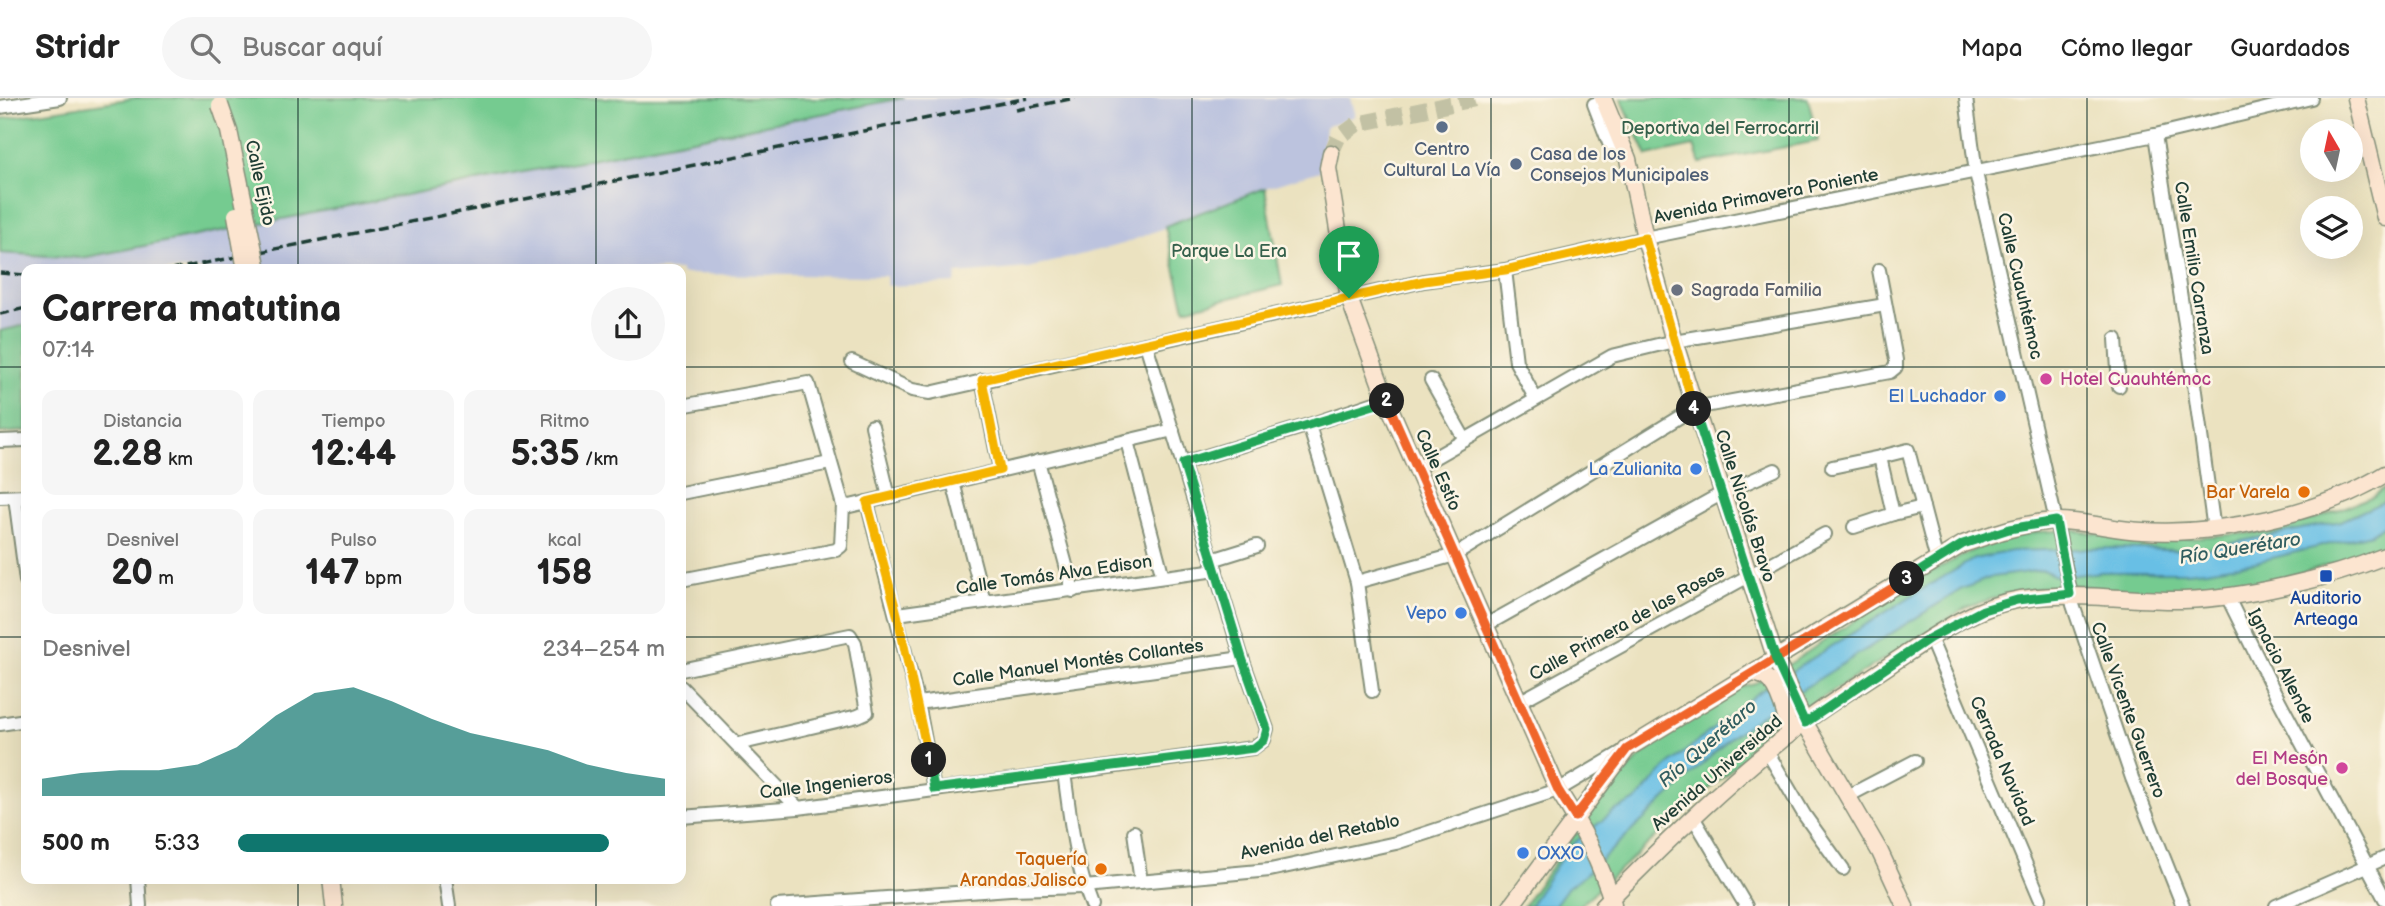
<!DOCTYPE html>
<html lang="es">
<head>
<meta charset="utf-8">
<style>
	body { margin:0; font-family:"Balsamiq Sans",sans-serif; background:#f6f6f6; color:#222; height:100vh; display:flex; flex-direction:column; font-size:26px; white-space:nowrap }
	* { box-sizing:border-box; margin:0 }
	p { font-size:23px; color:#767676 }
	.icon { flex:none; width:38px; height:38px; fill:none; stroke:currentColor; stroke-width:2; stroke-linecap:round; stroke-linejoin:round }
	.map { position:relative; flex:1; overflow:hidden }
	.sheet { position:absolute; left:21px; top:166px; width:665px; height:620px; display:flex; flex-direction:column; background:#fff; border-radius:14px; box-shadow:0 7px 28px #0002 }
	.sheet>* { flex:none }
	.needle { width:46px; rotate:351deg }
	.fabs { position:absolute; left:2300px; top:21px; display:grid; gap:14px }
	.fabs a { display:grid; place-items:center; width:63px; height:63px; border-radius:50%; background:#fff; box-shadow:0 7px 28px #0002; font-size:35px }
	.pin { position:absolute; display:grid; place-items:center; width:60px; height:60px; color:#fff; margin:-72px -30px; border-radius:50% 50% 50% 0; rotate:-45deg; box-shadow:0 0 7px #0007 }
	.pin .icon { rotate:45deg }
	.km { position:absolute; width:35px; height:35px; margin:-18px; border-radius:50%; background:#222; color:#fff; font-size:19px; line-height:35px; text-align:center }
	.round { display:grid; place-items:center; flex:none; width:74px; height:74px; border-radius:37px; background:#f6f6f6 }
	.headline { display:flex; align-items:center; justify-content:space-between; height:119px; padding:0 21px }
	h1 { font-size:38px; font-weight:700; line-height:52px }
	.figures { display:grid; grid-template-columns:repeat(3,1fr); gap:10px; height:119px; padding:7px 21px }
	.figures div { display:grid; align-content:center; border-radius:14px; background:#f6f6f6; text-align:center }
	.figures b { font-size:35px; font-weight:700 }
	.figures small { font-size:19px; font-weight:400 }
	.figures p { font-size:19px }
	.chart { height:196px; padding:14px 21px }
	.chart p { display:flex; justify-content:space-between }
	.chart svg { width:100%; height:126px; margin-top:7px; fill:#0f766e; opacity:.7 }
	ul { padding:0 21px; list-style:none; font-size:23px }
	li { display:grid; grid-template-columns:112px 84px 1fr; align-items:center; height:52px }
	li i { height:18px; border-radius:9px; background:#0f766e }
	header { display:flex; align-items:center; gap:42px; box-sizing:border-box; height:98px; padding:0 35px; background:#fff; border-bottom:2px solid #e0e0e0 }
	header strong { font-size:33px }
	nav { display:flex; gap:38px; margin-inline-start:auto; font-size:24px }
	.search { width:490px; height:63px; background:#f6f6f6; display:flex; align-items:center; gap:18px; box-sizing:border-box; padding:0 24px; border-radius:38px; color:#767676; font-size:26px }
	.map>svg:first-child { display:block }
	.industrial { fill:#bcc3de }
	.green { fill:#75cb90; stroke:#4a8462; stroke-width:2 }
	.water { fill:#68bfe5; stroke:#447e8c; stroke-width:2 }
	.lines { fill:none; stroke-linecap:round; stroke-linejoin:round }
	.secondary-tunnel { stroke:#c2c1a4; stroke-width:16; stroke-dasharray:16 8; stroke-linecap:butt }
	.street-casing { stroke:#85907a; stroke-width:16 }
	.secondary-casing { stroke:#85907a; stroke-width:19 }
	.street { stroke:#fff; stroke-width:12 }
	.secondary { stroke:#fce5d0; stroke-width:16 }
	.rail { stroke:#1f3d34; stroke-width:3.5; stroke-dasharray:10 5; stroke-linecap:butt }
	.secondary-bridge-casing { stroke:#85907a; stroke-width:19; stroke-linecap:butt }
	.secondary-bridge { stroke:#fce5d0; stroke-width:16 }
	.split-1-casing { stroke:#fff; stroke-width:14 }
	.split-2-casing { stroke:#fff; stroke-width:14 }
	.split-3-casing { stroke:#fff; stroke-width:14 }
	.split-4-casing { stroke:#fff; stroke-width:14 }
	.split-5-casing { stroke:#fff; stroke-width:14 }
	.split-1 { stroke:#f5b400; stroke-width:9 }
	.split-2 { stroke:#22a559; stroke-width:9 }
	.split-3 { stroke:#f0652b; stroke-width:9 }
	.split-4 { stroke:#22a559; stroke-width:9 }
	.split-5 { stroke:#f5b400; stroke-width:9 }
	.grid { fill:none; stroke:#1f3d34; stroke-width:2; stroke-opacity:0.55 }
	.service-dot { fill:#5c6f8a; stroke:#fcf5e5; stroke-width:2.5 }
	.worship-dot { fill:#6b7280; stroke:#fcf5e5; stroke-width:2.5 }
	.hotel-dot { fill:#d1479c; stroke:#fcf5e5; stroke-width:2.5 }
	.shop-dot { fill:#3f7fe0; stroke:#fcf5e5; stroke-width:2.5 }
	.food-dot { fill:#e8710a; stroke:#fcf5e5; stroke-width:2.5 }
	.transit-dot { fill:#1a4fb4; stroke:#fcf5e5; stroke-width:2.5 }
	.labels { text-anchor:middle; dominant-baseline:central; stroke-width:5; stroke-linejoin:round; paint-order:stroke }
	.park-label { font-size:18px; fill:#34604b; stroke:#fcf5e5 }
	.service-label { font-size:18px; fill:#4e5e75; stroke:#fcf5e5 }
	.street-label { font-size:18px; fill:#1f3d34; stroke:#fcf5e5 }
	.worship-label { font-size:18px; fill:#5b616d; stroke:#fcf5e5; text-anchor:start }
	.hotel-label { font-size:18px; fill:#b23c85; stroke:#fcf5e5; text-anchor:start }
	.shop-label { font-size:18px; fill:#366cbe; stroke:#fcf5e5; text-anchor:end }
	.food-label { font-size:18px; fill:#c56008; stroke:#fcf5e5; text-anchor:end }
	.transit-label { font-size:18px; fill:#164399; stroke:#fcf5e5 }
	.water-label { font-size:19px; font-style:italic; fill:#315e60; stroke:#fcf5e5 }
</style>
</head>
<body>
<header>
<strong>Stridr</strong>
<div class="search"><svg class="icon" aria-label="search" viewBox="0 0 24 24"><circle cx="10" cy="10" r="6"/><path d="M15 15l6 6"/></svg>Buscar aquí</div>
<nav><a>Mapa</a><a>Cómo llegar</a><a>Guardados</a></nav>
</header>
<div class="map">
<svg width="2385" height="808" viewBox="0 0 2385 808">
	<rect width="100%" height="100%" fill="#fcf5e5"/>
	<filter id="ink" filterUnits="userSpaceOnUse"><feTurbulence type="fractalNoise" baseFrequency=".0143" numOctaves="2"/><feDisplacementMap in="SourceGraphic" scale="14" xChannelSelector="R" yChannelSelector="G"/><feConvolveMatrix kernelMatrix="1 2 1 2 8 2 1 2 1" color-interpolation-filters="sRGB"/></filter>
	<filter id="wash" filterUnits="userSpaceOnUse"><feTurbulence type="fractalNoise" baseFrequency=".00686" numOctaves="4" result="noise"/><feDisplacementMap in="SourceGraphic" scale="28" xChannelSelector="R" yChannelSelector="G"/><feGaussianBlur stdDeviation="1.57" result="paint"/><feColorMatrix in="noise" values="0 0 0 0 0 0 0 0 0 0 0 0 0 0 0 0 0 1.4 0 .05"/><feComposite in="paint" operator="in"/></filter>
	<g filter="url(#wash)">
		<rect width="100%" height="100%" fill="#ebe2c0"/>
		<!-- industrial -->
		<path class="industrial" d="M903 0H1350L1355 18 1325 29 1320 73 1265 90 1123 146 1028 170 956 176 955 185 887 188 886 178 681 176V172H26V227L0 233V155L82 160Z"/>
		<!-- green -->
		<g class="green">
			<path d="M135 0H903L82 160 0 155V21Z"/>
			<path d="M1621 0H1808L1818 43 1700 65 1694 48 1647 58Z"/>
			<path d="M1265 90 1282 187 1185 211 1165 128Z"/>
			<path d="M26 227V333L0 335V233Z"/>
			<path d="M2385 389V449C2324 469 2257 490 2193 494 2156 496 2117 492 2081 488 2053 485 1988 499 1962 512L1784 624 1579 808H1523L1592 712 1640 659 1677 629 1735 590 1755 585 1791 565 1915 482 1987 445 2037 434 2071 432 2125 440H2186L2266 434 2317 420 2374 398Z"/>
		</g>
		<!-- water -->
		<path class="water" d="M2385 403V427L2371 436 2256 464 2206 472 2187 474H2101L2058 479 2043 472 1992 479 1962 491 1768 613 1730 640 1585 777 1568 789 1554 808H1529L1568 750 1614 713 1638 701 1665 670 1756 596 1916 495 1974 461 2012 453 2116 450 2193 453 2341 423Z"/>
	</g>
	<g filter="url(#ink)">
		<g class="lines">
			<!-- secondary-tunnel -->
			<path class="secondary-tunnel" d="M1331 55 1338 40 1357 26 1480 0"/>
			<defs>
				<g id="street">
					<path d="M1966 0 1976 75 2056 423 2073 507 2132 680 2183 808"/>
					<path d="M1594 6 1609 45 1628 61"/>
					<path d="M0 9 60 0"/>
					<path d="M2155 37 2190 257 2214 432"/>
					<path d="M1505 172 1516 264 1535 300"/>
					<path d="M2116 241 2119 288"/>
					<path d="M852 264 912 292 930 295 1424 183 1505 172 1645 140 2155 37 2311 0"/>
					<path d="M982 282 1000 372"/>
					<path d="M1431 282 1465 342"/>
					<path d="M681 308 808 285 843 407 841 448 836 452 681 482"/>
					<path d="M1309 327 1357 484 1372 593"/>
					<path d="M872 328 889 399"/>
					<path d="M0 343 26 342"/>
					<path d="M1127 343 1163 479"/>
					<path d="M1038 363 1073 493"/>
					<path d="M1183 365 1309 327 1386 301"/>
					<path d="M1832 369 1880 359"/>
					<path d="M1416 370 1612 258 1674 243 1885 207"/>
					<path d="M953 384 984 504"/>
					<path d="M681 395 830 365"/>
					<path d="M0 399 26 398"/>
					<path d="M15 399 26 483"/>
					<path d="M867 404 918 605 934 691"/>
					<path d="M843 407 850 408 1173 332"/>
					<path d="M1893 416 1923 409"/>
					<path d="M1854 429 1893 416 1880 359 1908 352 1937 463"/>
					<path d="M1212 462 1257 448"/>
					<path d="M1357 484 1455 457 1694 310 1890 274 1896 269V262L1879 172"/>
					<path d="M2227 498 2273 591 2385 801"/>
					<path d="M897 516 1216 472"/>
					<path d="M1486 527 1721 396 1775 372"/>
					<path d="M1930 540 2040 800"/>
					<path d="M681 572 850 537 855 545 867 614 858 618 738 646"/>
					<path d="M681 589 798 710"/>
					<path d="M1519 604 1825 436"/>
					<path d="M918 605 1242 560"/>
					<path d="M0 626 26 622"/>
					<path d="M1768 655 1805 718 1843 771"/>
					<path d="M1064 674C1070 719 1075 766 1092 808"/>
					<path d="M1848 698 1915 663"/>
					<path d="M681 719 798 710 1253 650 1264 642 1267 631 1242 560 1146 246"/>
					<path d="M1693 719 1746 808"/>
					<path d="M1134 734 1141 784"/>
					<path d="M138 780 140 808"/>
					<path d="M445 780 449 808"/>
					<path d="M777 808 1010 791 1084 789 1270 772 1396 745 1558 692 1624 653"/>
					<path d="M2276 808 2385 760"/>
				</g>
				<g id="secondary">
					<path d="M1603 0 1628 61 1645 140 1674 243 1776 562 1805 625 1880 754 1905 808"/>
					<path d="M2356 0 2385 120"/>
					<path d="M1331 55 1328 70 1349 200 1386 301 1558 692C1581 728 1601 764 1613 806"/>
					<path d="M1754 575C1757 576 1762 577 1765 579 1778 587 1790 624 1787 638"/>
					<path d="M331 780 334 808"/>
					<path d="M1511 808 1627 651 1963 446C1993 436 2026 424 2057 423 2086 423 2114 432 2142 433 2217 438 2321 416 2385 376"/>
					<path d="M1603 808C1667 743 1733 678 1806 623 1834 602 1865 584 1894 564 1932 539 1974 508 2021 501 2076 493 2129 503 2184 502 2245 500 2328 481 2385 458"/>
				</g>
			</defs>
			<!-- street casing -->
			<use href="#street" class="street-casing"/>
			<!-- secondary casing -->
			<use href="#secondary" class="secondary-casing"/>
			<!-- street -->
			<use href="#street" class="street"/>
			<!-- secondary -->
			<use href="#secondary" class="secondary"/>
			<!-- rail -->
			<g class="rail">
				<path d="M1016 12 1075 0"/>
				<path d="M123 172 132 170"/>
				<path d="M171 172 1028 0"/>
				<path d="M0 175 26 177"/>
				<path d="M0 216 26 210"/>
			</g>
			<defs>
				<g id="secondary-bridge">
					<path d="M220 7 229 33 258 172"/>
					<path d="M236 117 246 172"/>
				</g>
			</defs>
			<!-- secondary-bridge casing -->
			<use href="#secondary-bridge" class="secondary-bridge-casing"/>
			<!-- secondary-bridge -->
			<use href="#secondary-bridge" class="secondary-bridge"/>
		</g>
	</g>
	<g class="lines" filter="url(#ink)">
		<defs>
			<path id="split-1" d="M929 662 897 516 867 404 1000 372 982 282 1349 200"/>
			<path id="split-2" d="M929 662 934 691 1254 650 1264 642 1267 631 1242 560 1183 365 1387 303"/>
			<path id="split-3" d="M1387 303 1558 692 1575 719 1627 651 1907 481"/>
			<path id="split-4" d="M1694 311 1776 562 1805 625 1930 540 1983 512 2017 502 2070 496 2056 423 2009 431 1963 446 1907 481"/>
			<path id="split-5" d="M1349 200 1424 183 1505 172 1645 140 1694 311"/>
		</defs>
		<!-- split-1 casing -->
		<use href="#split-1" class="split-1-casing"/>
		<!-- split-2 casing -->
		<use href="#split-2" class="split-2-casing"/>
		<!-- split-3 casing -->
		<use href="#split-3" class="split-3-casing"/>
		<!-- split-4 casing -->
		<use href="#split-4" class="split-4-casing"/>
		<!-- split-5 casing -->
		<use href="#split-5" class="split-5-casing"/>
		<!-- split-1 -->
		<use href="#split-1" class="split-1"/>
		<!-- split-2 -->
		<use href="#split-2" class="split-2"/>
		<!-- split-3 -->
		<use href="#split-3" class="split-3"/>
		<!-- split-4 -->
		<use href="#split-4" class="split-4"/>
		<!-- split-5 -->
		<use href="#split-5" class="split-5"/>
	</g>
	<!-- grid -->
	<path class="grid" d="M298 0V172M596 0V172M894 0V808M1192 0V808M1491 0V808M1789 0V808M2087 0V808M0 269H26M681 269H2385M0 539H26M681 539H2385M298 780V808M596 780V808"/>
	<!-- markers -->
	<g class="service-dot">
		<circle cx="1442" cy="29" r="7"/>
		<circle cx="1516" cy="66" r="7"/>
	</g>
	<circle class="worship-dot" cx="1677" cy="192" r="7"/>
	<g class="hotel-dot">
		<circle cx="2046" cy="281" r="7"/>
		<circle cx="2342" cy="670" r="7"/>
	</g>
	<g class="shop-dot">
		<circle cx="2000" cy="298" r="7"/>
		<circle cx="1696" cy="371" r="7"/>
		<circle cx="1461" cy="515" r="7"/>
		<circle cx="1523" cy="755" r="7"/>
	</g>
	<g class="food-dot">
		<circle cx="2304" cy="394" r="7"/>
		<circle cx="1101" cy="771" r="7"/>
	</g>
	<rect class="transit-dot" x="2319" y="471" width="14" height="14" rx="3.5"/>
	<g class="labels">
		<!-- park labels -->
		<g class="park-label">
			<text x="1720" y="30">Deportiva del Ferrocarril</text>
			<text x="1229" y="153">Parque La Era</text>
		</g>
		<!-- service labels -->
		<g class="service-label">
			<text x="1442" y="51">Centro<tspan x="1442" dy="21">Cultural La Vía</tspan></text>
			<text x="1530" y="56" text-anchor="start">Casa de los<tspan x="1530" dy="21">Consejos Municipales</tspan></text>
		</g>
		<!-- street labels -->
		<g class="street-label">
			<text transform="translate(260 85) rotate(78)">Calle Ejido</text>
			<text transform="translate(1766 98) rotate(-11)">Avenida Primavera Poniente</text>
			<text transform="translate(2194 170) rotate(81)">Calle Emilio Carranza</text>
			<text transform="translate(2020 188) rotate(77)">Calle Cuauhtémoc</text>
			<text transform="translate(1438 372) rotate(66)">Calle Estío</text>
			<text transform="translate(1745 408) rotate(72)">Calle Nicolás Bravo</text>
			<text transform="translate(1054 477) rotate(-8)">Calle Tomás Alva Edison</text>
			<text transform="translate(1627 525) rotate(-29)">Calle Primera de las Rosas</text>
			<text transform="translate(1078 565) rotate(-8)">Calle Manuel Montés Collantes</text>
			<text transform="translate(2281 568) rotate(63)">Ignacio Allende</text>
			<text transform="translate(2128 612) rotate(70)">Calle Vicente Guerrero</text>
			<text transform="translate(2002 663) rotate(67)">Cerrada Navidad</text>
			<text transform="translate(1717 675) rotate(-41)">Avenida Universidad</text>
			<text transform="translate(826 687) rotate(-7)">Calle Ingenieros</text>
			<text transform="translate(1320 739) rotate(-12)">Avenida del Retablo</text>
		</g>
		<!-- worship labels -->
		<g class="worship-label">
			<text x="1691" y="192">Sagrada Familia</text>
		</g>
		<!-- hotel labels -->
		<g class="hotel-label">
			<text x="2060" y="281">Hotel Cuauhtémoc</text>
			<text x="2328" y="660" text-anchor="end">El Mesón<tspan x="2328" dy="21">del Bosque</tspan></text>
		</g>
		<!-- shop labels -->
		<g class="shop-label">
			<text x="1986" y="298">El Luchador</text>
			<text x="1682" y="371">La Zulianita</text>
			<text x="1447" y="515">Vepo</text>
			<text x="1537" y="755" text-anchor="start">OXXO</text>
		</g>
		<!-- food labels -->
		<g class="food-label">
			<text x="2290" y="394">Bar Varela</text>
			<text x="1087" y="761">Taquería<tspan x="1087" dy="21">Arandas Jalisco</tspan></text>
		</g>
		<!-- transit labels -->
		<g class="transit-label">
			<text x="2326" y="500">Auditorio<tspan x="2326" dy="21">Arteaga</tspan></text>
		</g>
		<!-- water labels -->
		<g class="water-label">
			<text transform="translate(2240 451) rotate(-9)">Río Querétaro</text>
			<text transform="translate(1708 646) rotate(-41)">Río Querétaro</text>
		</g>
	</g>
</svg>
<div class="fabs">
<a><svg class="needle" viewBox="-14 -14 28 28"><path d="M0-13l5 13h-10z" fill="#e53935"/><path d="M0 13l5-13h-10z" fill="#767676"/></svg></a>
<a><svg class="icon" aria-label="layers" viewBox="0 0 24 24"><path d="M12 4l9 5-9 5-9-5zM3 14l9 5 9-5"/></svg></a>
</div>
<div class="pin" style="left:1349px;top:200px;background:#1e9e55"><svg class="icon" aria-label="arrive" viewBox="0 0 24 24"><path d="M6 21V4h12l-3 4 3 4H6"/></svg></div>
<b class="km" style="left:929px;top:662px">1</b>
<b class="km" style="left:1387px;top:303px">2</b>
<b class="km" style="left:1907px;top:481px">3</b>
<b class="km" style="left:1694px;top:311px">4</b>
<section class="sheet">
<div class="headline"><div><h1>Carrera matutina</h1><p>07:14</p></div><a class="round"><svg class="icon" aria-label="share" viewBox="0 0 24 24"><path d="M12 15V3M7 8l5-5 5 5M5 13v7h14v-7"/></svg></a></div>
<div class="figures">
<div><p>Distancia</p><b>2.28<small> km</small></b></div>
<div><p>Tiempo</p><b>12:44</b></div>
<div><p>Ritmo</p><b>5:35<small> /km</small></b></div>
</div>
<div class="figures">
<div><p>Desnivel</p><b>20<small> m</small></b></div>
<div><p>Pulso</p><b>147<small> bpm</small></b></div>
<div><p>kcal</p><b>158</b></div>
</div>
<div class="chart"><p><span>Desnivel</span>234–254 m</p>
<svg viewBox="0 0 160 44" preserveAspectRatio="none"><path d="M0 44V38L10 36L20 35L30 35L40 33L50 27L60 16L70 8L80 6L90 11L100 17L110 22L120 25L130 28L140 33L150 36L160 38V44z"/></svg>
</div>
<ul>
<li><b>500 m</b>5:33<i style="width:87%"></i></li>
</ul>
</section>
</div>
</body>
</html>
